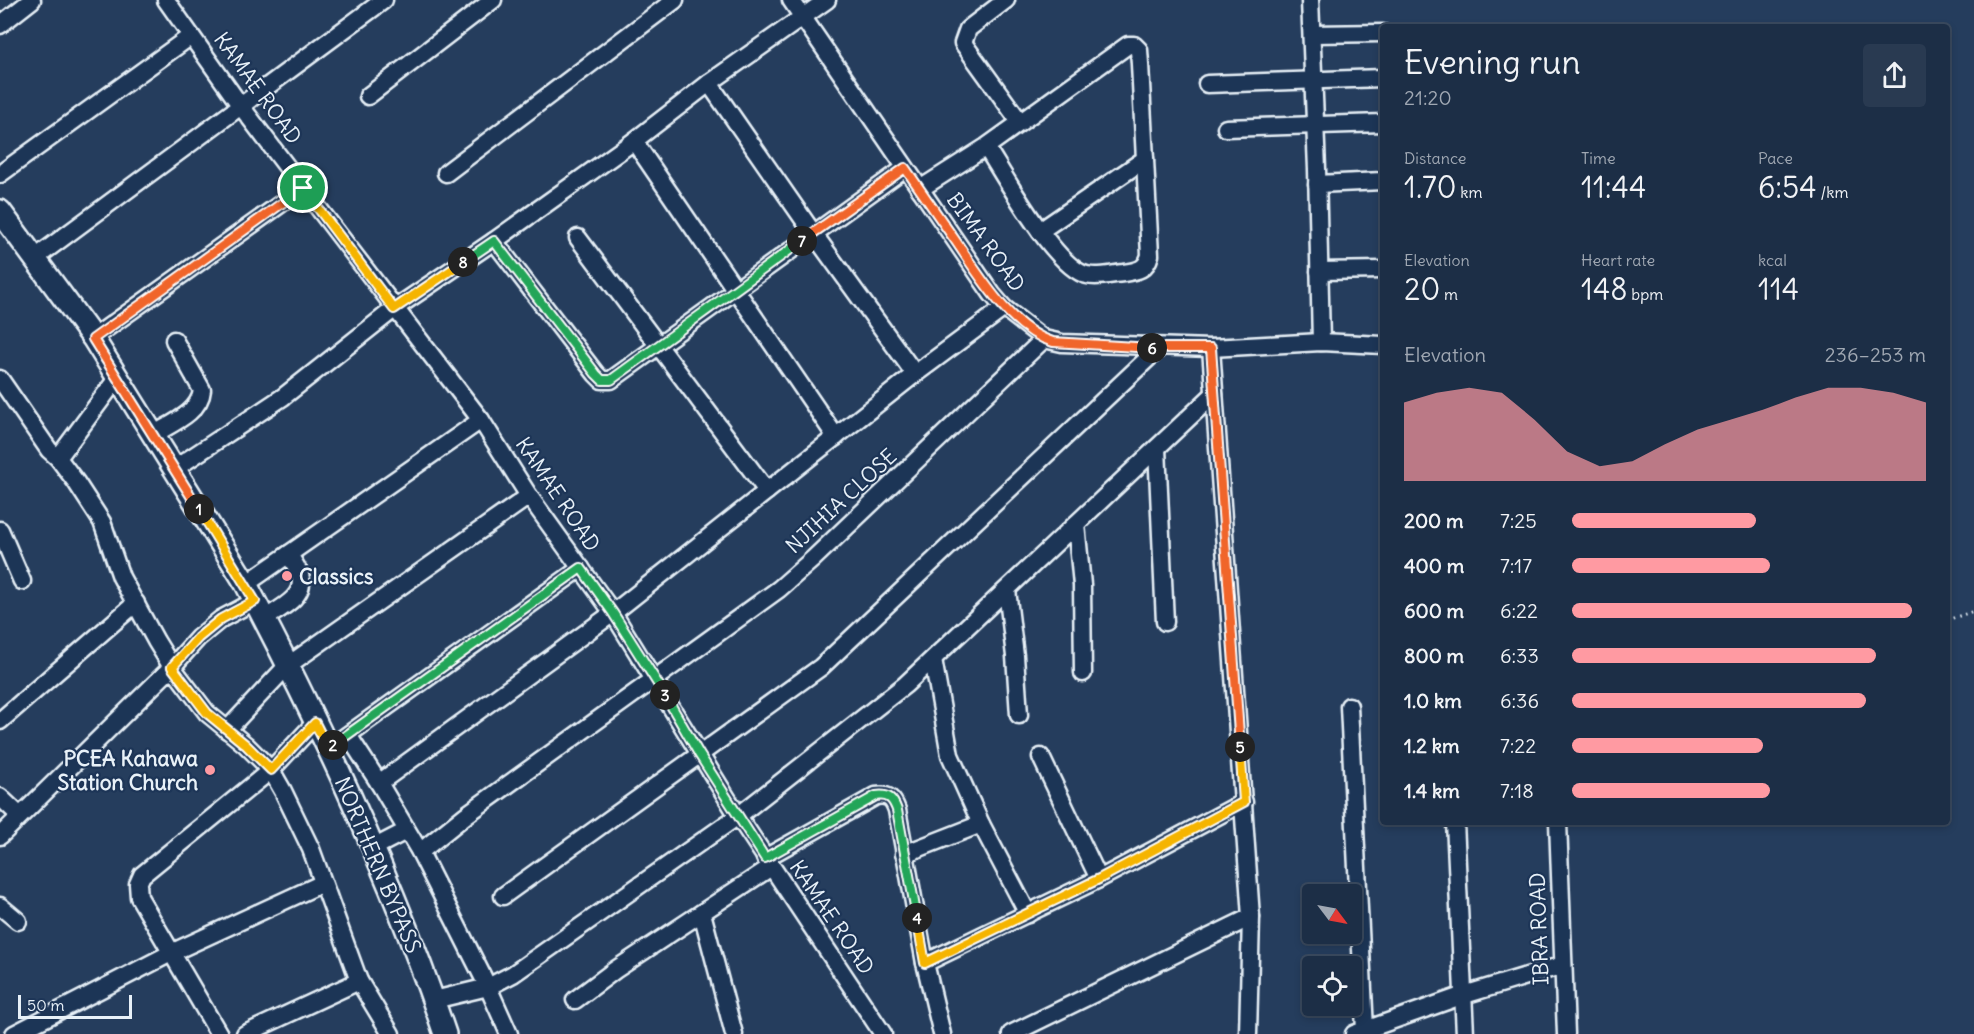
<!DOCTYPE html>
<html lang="en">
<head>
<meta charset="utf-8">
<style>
	body { margin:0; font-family:Delius,sans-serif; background:#293a51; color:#f1f3f6; height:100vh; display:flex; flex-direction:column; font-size:22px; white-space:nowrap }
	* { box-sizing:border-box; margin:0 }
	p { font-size:20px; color:#a0a8b3 }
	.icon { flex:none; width:33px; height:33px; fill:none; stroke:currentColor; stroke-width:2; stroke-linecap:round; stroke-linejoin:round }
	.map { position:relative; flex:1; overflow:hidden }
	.sheet { position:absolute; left:1380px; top:24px; width:570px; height:801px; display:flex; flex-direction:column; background:#1c2e46; border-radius:6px; box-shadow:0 3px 9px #0003,0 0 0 2px #3a4a5f }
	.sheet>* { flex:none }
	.needle { width:39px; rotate:122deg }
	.fabs { position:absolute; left:1302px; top:884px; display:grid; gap:12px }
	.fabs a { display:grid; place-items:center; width:60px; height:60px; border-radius:6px; background:#1c2e46; box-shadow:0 3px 9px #0003,0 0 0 2px #3a4a5f; font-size:30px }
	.scale { position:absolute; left:18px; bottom:15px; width:114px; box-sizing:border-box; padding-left:6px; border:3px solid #e8f1f8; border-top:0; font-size:16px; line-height:21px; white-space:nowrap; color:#e8f1f8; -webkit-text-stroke:4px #1d3557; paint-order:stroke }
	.pin { position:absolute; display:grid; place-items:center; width:51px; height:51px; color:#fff; margin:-26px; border:3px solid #fff; border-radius:50%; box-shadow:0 2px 6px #0007 }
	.km { position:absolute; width:30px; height:30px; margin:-15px; border-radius:50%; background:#222; color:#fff; font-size:16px; line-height:30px; text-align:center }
	.round { display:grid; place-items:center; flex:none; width:63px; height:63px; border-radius:6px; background:#293a51 }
	.head { display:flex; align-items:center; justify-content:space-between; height:102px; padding:0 24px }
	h1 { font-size:33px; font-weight:600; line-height:45px }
	.figures { display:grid; grid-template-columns:repeat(3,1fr); gap:9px; height:102px; padding:6px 24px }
	.figures div { display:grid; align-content:center }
	.figures b { font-size:30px; font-weight:600 }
	.figures small { font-size:16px; font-weight:400 }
	.figures p { font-size:16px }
	.chart { height:168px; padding:12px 24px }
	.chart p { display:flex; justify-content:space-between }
	.chart svg { width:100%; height:108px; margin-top:6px; fill:#ff9aa2; opacity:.7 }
	ul { padding:0 24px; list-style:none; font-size:20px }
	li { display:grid; grid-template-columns:96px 72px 1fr; align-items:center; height:45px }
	li i { height:15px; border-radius:8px; background:#ff9aa2 }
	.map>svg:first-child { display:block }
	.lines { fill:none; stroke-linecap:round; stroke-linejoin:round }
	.minor-casing { stroke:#e8f1f8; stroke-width:21 }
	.major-casing { stroke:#e8f1f8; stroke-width:26 }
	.path { stroke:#e8f1f8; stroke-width:3; stroke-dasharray:1.5 4.5; stroke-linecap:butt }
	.minor { stroke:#1d3557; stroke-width:16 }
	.major { stroke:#1d3557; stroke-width:21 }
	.split-1-casing { stroke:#fff; stroke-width:12 }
	.split-2-casing { stroke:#fff; stroke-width:12 }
	.split-3-casing { stroke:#fff; stroke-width:12 }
	.split-4-casing { stroke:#fff; stroke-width:12 }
	.split-5-casing { stroke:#fff; stroke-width:12 }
	.split-6-casing { stroke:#fff; stroke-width:12 }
	.split-7-casing { stroke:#fff; stroke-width:12 }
	.split-8-casing { stroke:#fff; stroke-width:12 }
	.split-9-casing { stroke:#fff; stroke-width:12 }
	.split-1 { stroke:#f0652b; stroke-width:8 }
	.split-2 { stroke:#f5b400; stroke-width:8 }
	.split-3 { stroke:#22a559; stroke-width:8 }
	.split-4 { stroke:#22a559; stroke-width:8 }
	.split-5 { stroke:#f5b400; stroke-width:8 }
	.split-6 { stroke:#f0652b; stroke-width:8 }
	.split-7 { stroke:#f0652b; stroke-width:8 }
	.split-8 { stroke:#22a559; stroke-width:8 }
	.split-9 { stroke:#f5b400; stroke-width:8 }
	.poi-dot { fill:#ff9aa2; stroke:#1d3557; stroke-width:2 }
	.labels { text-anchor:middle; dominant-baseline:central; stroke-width:4.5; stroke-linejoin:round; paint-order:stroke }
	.street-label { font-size:21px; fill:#e8f1f8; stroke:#1d3557 }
	.poi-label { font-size:21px; font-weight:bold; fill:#e8f1f8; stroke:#1d3557; text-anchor:start }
</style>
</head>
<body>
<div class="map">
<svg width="1974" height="1034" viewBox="0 0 1974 1034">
	<rect width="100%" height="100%" fill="#253d5d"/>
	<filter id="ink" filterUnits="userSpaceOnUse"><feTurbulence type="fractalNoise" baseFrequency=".0167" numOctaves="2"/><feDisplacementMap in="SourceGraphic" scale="12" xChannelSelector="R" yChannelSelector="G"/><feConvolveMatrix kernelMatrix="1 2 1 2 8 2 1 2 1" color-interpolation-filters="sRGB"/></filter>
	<g filter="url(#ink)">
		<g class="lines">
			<defs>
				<g id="minor">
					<path d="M166 0 240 105 303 188 481 420 529 496 613 613 738 816 883 1034"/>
					<path d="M791 0 992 294 1004 308 1044 339 1062 343 1211 348 1321 342 1383 345"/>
					<path d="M1006 0 968 29 963 43 1020 122"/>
					<path d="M1310 0 1317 169 1321 342"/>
					<path d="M0 25 32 0"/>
					<path d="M1312 34 1383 33"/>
					<path d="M709 83 813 233 915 374"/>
					<path d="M1207 84 1383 78"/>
					<path d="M368 96 493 0"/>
					<path d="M1226 128 1383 123"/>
					<path d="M634 141 836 437"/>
					<path d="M446 173 675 0"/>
					<path d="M0 174 191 36"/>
					<path d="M1317 184 1383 181"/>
					<path d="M920 189 986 147 1128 45H1134L1139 50 1140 64 1150 255C1146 270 1138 271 1123 273 1112 274 1097 278 1087 275 1056 269 1004 175 986 147"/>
					<path d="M1040 231 1145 159"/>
					<path d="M578 238 767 491"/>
					<path d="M494 241 596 374 602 380H611L905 168"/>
					<path d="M34 259 384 0"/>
					<path d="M1319 271 1383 270"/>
					<path d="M93 338 303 188"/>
					<path d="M1211 348 1251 917 1248 1034"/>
					<path d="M0 379 49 450 58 458 76 482 102 522 121 577 156 641 172 667 207 713 246 745 271 770 283 791 311 849 359 981 391 1034"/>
					<path d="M153 435C170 424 200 413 202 390L174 340"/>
					<path d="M1157 448 1165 622"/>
					<path d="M58 458 118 377"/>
					<path d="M174 469 283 397 394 309 494 241 634 141 709 83 827 0"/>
					<path d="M1076 524 1082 585 1083 673"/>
					<path d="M0 530 22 581"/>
					<path d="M246 584 481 420"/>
					<path d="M1007 590 1015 656 1019 715"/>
					<path d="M264 619C279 609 307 597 300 575 298 568 292 561 289 554"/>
					<path d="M933 659 950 755 981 824 1028 914"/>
					<path d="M1349 706 1365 1030"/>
					<path d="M0 721 136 603"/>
					<path d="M227 730 287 666 529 496"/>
					<path d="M348 735 379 783 613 613 915 374 1004 308"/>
					<path d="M328 749 581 568"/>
					<path d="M1041 757 1099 879"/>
					<path d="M379 783 420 852 488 987 509 1034"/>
					<path d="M0 797 20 816"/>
					<path d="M1455 822 1465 1034"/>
					<path d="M1558 822 1566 1034"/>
					<path d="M0 836 172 667 198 638 221 619 255 601"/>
					<path d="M373 848 406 831"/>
					<path d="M420 852 466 815 779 589 813 559 1044 339"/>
					<path d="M904 854 981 824"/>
					<path d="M765 858 876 796C889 794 893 799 897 810L925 963 942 1034"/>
					<path d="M503 896 821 667 1159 348"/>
					<path d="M0 906 18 921"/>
					<path d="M702 913 734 1034"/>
					<path d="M925 963 1099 879 1244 802"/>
					<path d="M434 1000 488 987 513 974 738 816 905 685 1214 394"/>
					<path d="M575 1000 615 970 771 867"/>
					<path d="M14 1034 173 952 323 883"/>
					<path d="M219 1034 139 897 138 884 142 875 271 770 315 723"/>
					<path d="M245 1034 359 981"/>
					<path d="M1011 1034 1251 917"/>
					<path d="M1354 1034 1464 995 1563 965"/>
				</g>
				<path id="major" d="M0 211 93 338 246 584C322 728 393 880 445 1034"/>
			</defs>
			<!-- minor casing -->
			<use href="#minor" class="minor-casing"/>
			<!-- major casing -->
			<use href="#major" class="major-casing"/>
			<!-- path -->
			<path class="path" d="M1947 620 1974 611"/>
			<!-- minor -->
			<use href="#minor" class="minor"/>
			<!-- major -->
			<use href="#major" class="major"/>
		</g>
	</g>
	<g class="lines" filter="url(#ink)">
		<defs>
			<path id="split-1" d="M199 509 93 339 303 188"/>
			<path id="split-2" d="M199 509 255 601 221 619 198 638 172 667 207 713 246 745 271 770 315 723 328 749 333 745"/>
			<path id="split-3" d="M333 745 581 568 613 613 665 695"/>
			<path id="split-4" d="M665 695 699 754 765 858 876 796C889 794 893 799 897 810L917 918"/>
			<path id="split-5" d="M917 918 925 963 1099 879 1244 802 1240 747"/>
			<path id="split-6" d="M1152 348H1211L1240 747"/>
			<path id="split-7" d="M802 241 905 168C922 192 938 216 955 240 979 275 1010 329 1053 342L1152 348"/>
			<path id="split-8" d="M463 262 494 241 596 374 602 380H611L802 241"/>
			<path id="split-9" d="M303 188 394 309 463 262"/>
		</defs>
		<!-- split-1 casing -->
		<use href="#split-1" class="split-1-casing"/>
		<!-- split-2 casing -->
		<use href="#split-2" class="split-2-casing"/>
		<!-- split-3 casing -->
		<use href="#split-3" class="split-3-casing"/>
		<!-- split-4 casing -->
		<use href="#split-4" class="split-4-casing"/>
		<!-- split-5 casing -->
		<use href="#split-5" class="split-5-casing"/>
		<!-- split-6 casing -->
		<use href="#split-6" class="split-6-casing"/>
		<!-- split-7 casing -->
		<use href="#split-7" class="split-7-casing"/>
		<!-- split-8 casing -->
		<use href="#split-8" class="split-8-casing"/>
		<!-- split-9 casing -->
		<use href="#split-9" class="split-9-casing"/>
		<!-- split-1 -->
		<use href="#split-1" class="split-1"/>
		<!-- split-2 -->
		<use href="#split-2" class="split-2"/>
		<!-- split-3 -->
		<use href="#split-3" class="split-3"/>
		<!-- split-4 -->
		<use href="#split-4" class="split-4"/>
		<!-- split-5 -->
		<use href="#split-5" class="split-5"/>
		<!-- split-6 -->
		<use href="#split-6" class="split-6"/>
		<!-- split-7 -->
		<use href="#split-7" class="split-7"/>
		<!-- split-8 -->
		<use href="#split-8" class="split-8"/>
		<!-- split-9 -->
		<use href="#split-9" class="split-9"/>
	</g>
	<!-- markers -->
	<g class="poi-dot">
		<circle cx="287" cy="576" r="6"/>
		<circle cx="210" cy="770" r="6"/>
	</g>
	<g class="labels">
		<!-- street labels -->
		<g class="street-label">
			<text transform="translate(258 88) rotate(54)">KAMAE ROAD</text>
			<text transform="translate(986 242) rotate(54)">BIMA ROAD</text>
			<text transform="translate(558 494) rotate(56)">KAMAE ROAD</text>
			<text transform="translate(841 501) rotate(-43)">NJIHIA CLOSE</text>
			<text transform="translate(378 865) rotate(67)">NORTHERN BYPASS</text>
			<text transform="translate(832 917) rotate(56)">KAMAE ROAD</text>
			<text transform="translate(1539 929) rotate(-92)">IBRA ROAD</text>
		</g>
		<!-- poi labels -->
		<g class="poi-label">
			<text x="299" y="576">Classics</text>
			<text x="198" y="758" text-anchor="end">PCEA Kahawa<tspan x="198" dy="24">Station Church</tspan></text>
		</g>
	</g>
</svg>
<div class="fabs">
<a><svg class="needle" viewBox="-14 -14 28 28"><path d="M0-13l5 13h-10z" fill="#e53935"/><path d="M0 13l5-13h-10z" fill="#a0a8b3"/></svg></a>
<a><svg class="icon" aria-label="locate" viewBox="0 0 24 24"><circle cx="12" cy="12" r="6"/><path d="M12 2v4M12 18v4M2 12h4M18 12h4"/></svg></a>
</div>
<div class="scale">50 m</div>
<div class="pin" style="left:303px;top:188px;background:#1e9e55"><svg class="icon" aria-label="arrive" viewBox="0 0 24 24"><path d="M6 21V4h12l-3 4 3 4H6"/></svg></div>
<b class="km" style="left:199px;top:509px">1</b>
<b class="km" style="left:333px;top:745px">2</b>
<b class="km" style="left:665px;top:695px">3</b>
<b class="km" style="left:917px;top:918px">4</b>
<b class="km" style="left:1240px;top:747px">5</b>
<b class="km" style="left:1152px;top:348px">6</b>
<b class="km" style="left:802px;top:241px">7</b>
<b class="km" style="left:463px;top:262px">8</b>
<section class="sheet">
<div class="head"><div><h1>Evening run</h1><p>21:20</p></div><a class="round"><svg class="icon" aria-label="share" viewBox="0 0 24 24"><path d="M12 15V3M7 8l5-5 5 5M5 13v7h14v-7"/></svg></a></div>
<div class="figures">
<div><p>Distance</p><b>1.70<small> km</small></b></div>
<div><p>Time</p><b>11:44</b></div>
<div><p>Pace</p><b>6:54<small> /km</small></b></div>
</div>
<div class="figures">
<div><p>Elevation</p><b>20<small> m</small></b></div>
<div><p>Heart rate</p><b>148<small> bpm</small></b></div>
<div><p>kcal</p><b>114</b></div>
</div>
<div class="chart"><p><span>Elevation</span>236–253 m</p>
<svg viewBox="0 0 160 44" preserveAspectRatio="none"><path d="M0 44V12L10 8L20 6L30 8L40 19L50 32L60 38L70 36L80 29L90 23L100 19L110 15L120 10L130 6L140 6L150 8L160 12V44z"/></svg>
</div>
<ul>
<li><b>200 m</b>7:25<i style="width:52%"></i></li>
<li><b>400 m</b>7:17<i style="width:56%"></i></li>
<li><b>600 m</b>6:22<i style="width:96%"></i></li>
<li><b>800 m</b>6:33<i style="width:86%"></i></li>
<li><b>1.0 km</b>6:36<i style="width:83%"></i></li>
<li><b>1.2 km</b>7:22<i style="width:54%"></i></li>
<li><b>1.4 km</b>7:18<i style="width:56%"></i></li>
</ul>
</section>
</div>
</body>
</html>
